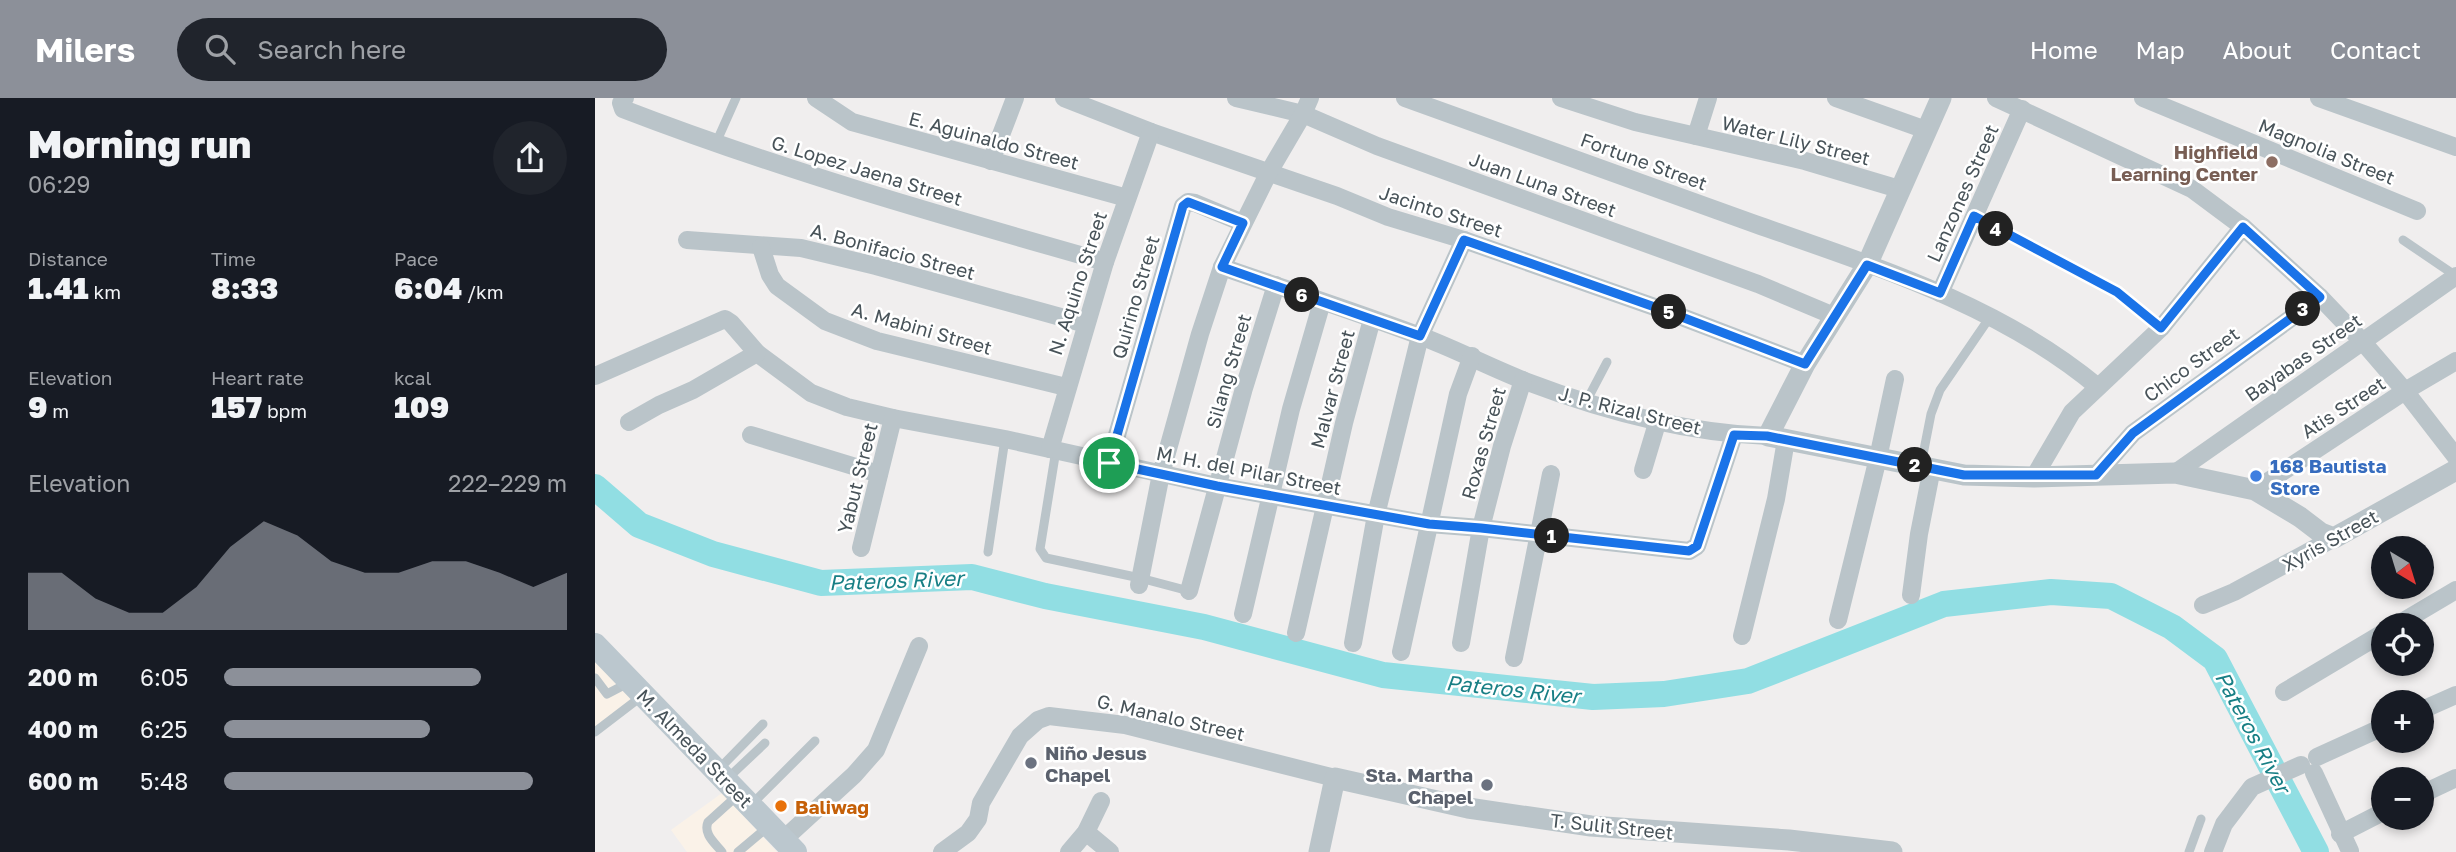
<!DOCTYPE html>
<html lang="en">
<head>
<meta charset="utf-8">
<style>
	body { margin:0; font-family:"Golos Text",sans-serif; background:#20242c; color:#f1f3f6; height:100vh; display:flex; flex-direction:column; font-size:26px; white-space:nowrap }
	* { box-sizing:border-box; margin:0 }
	p { font-size:23px; color:#9ea1a6 }
	.icon { flex:none; width:38px; height:38px; fill:none; stroke:currentColor; stroke-width:2; stroke-linecap:round; stroke-linejoin:round }
	.map { position:relative; flex:1; overflow:hidden }
	.sheet { display:flex; flex-direction:column; background:#171b24; width:595px }
	.sheet>* { flex:none }
	.needle { width:46px; rotate:142deg }
	.fabs { position:absolute; left:1776px; top:438px; display:grid; gap:14px }
	.fabs a { display:grid; place-items:center; width:63px; height:63px; border-radius:50%; background:#171b24; box-shadow:0 4px 10px #0003; font-size:35px }
	.pin { position:absolute; display:grid; place-items:center; width:60px; height:60px; color:#fff; margin:-30px; border:4px solid #fff; border-radius:50%; box-shadow:0 2px 7px #0007 }
	.km { position:absolute; width:35px; height:35px; margin:-18px; border-radius:50%; background:#222; color:#fff; font-size:19px; line-height:35px; text-align:center }
	.round { display:grid; place-items:center; flex:none; width:74px; height:74px; border-radius:37px; background:#20242c }
	.head { display:flex; align-items:center; justify-content:space-between; height:119px; padding:0 28px }
	h1 { font-size:38px; font-weight:800; line-height:52px }
	.metrics { display:grid; grid-template-columns:repeat(3,1fr); gap:10px; height:119px; padding:7px 28px }
	.metrics div { display:grid; align-content:center }
	.metrics b { font-size:30px; font-weight:800 }
	.metrics small { font-size:19px; font-weight:400 }
	.metrics p { font-size:19px }
	.chart { height:196px; padding:14px 28px }
	.chart p { display:flex; justify-content:space-between }
	.chart svg { width:100%; height:126px; margin-top:7px; fill:#8c9099; opacity:.7 }
	ul { padding:0 28px; list-style:none; font-size:23px }
	li { display:grid; grid-template-columns:112px 84px 1fr; align-items:center; height:52px }
	li i { height:18px; border-radius:9px; background:#8c9099 }
	header { display:flex; align-items:center; gap:42px; box-sizing:border-box; height:98px; padding:0 35px; background:#8c9099; color:#fff }
	header strong { font-size:33px }
	nav { display:flex; gap:38px; margin-inline-start:auto; font-size:24px }
	.search { width:490px; height:63px; background:#20242c; display:flex; align-items:center; gap:18px; box-sizing:border-box; padding:0 24px; border-radius:38px; color:#9ea1a6; font-size:26px }
	main { display:flex; flex:1; min-height:0 }
	.map>svg:first-child { display:block }
	.commercial { fill:#faf2e8 }
	.lines { fill:none; stroke-linecap:round; stroke-linejoin:round }
	.river { stroke:#91dee3; stroke-width:26 }
	.service { stroke:#bac4c9; stroke-width:9 }
	.minor { stroke:#bac4c9; stroke-width:18 }
	.tertiary { stroke:#bac4c9; stroke-width:21 }
	.secondary { stroke:#bbc7ce; stroke-width:24 }
	.route-casing { stroke:#fff; stroke-width:14 }
	.route { stroke:#1a73e8; stroke-width:9 }
	.education-dot { fill:#8d6e63; stroke:#fff; stroke-width:2.5 }
	.shop-dot { fill:#3f7fe0; stroke:#fff; stroke-width:2.5 }
	.worship-dot { fill:#6b7280; stroke:#fff; stroke-width:2.5 }
	.food-dot { fill:#e8710a; stroke:#fff; stroke-width:2.5 }
	.labels { text-anchor:middle; dominant-baseline:central; stroke-width:5; stroke-linejoin:round; paint-order:stroke }
	.street-label { font-size:19px; fill:#485359; stroke:#fff }
	.education-label { font-size:19px; font-weight:bold; fill:#785e54; stroke:#fff; text-anchor:end }
	.shop-label { font-size:19px; font-weight:bold; fill:#366cbe; stroke:#fff; text-anchor:start }
	.worship-label { font-size:19px; font-weight:bold; fill:#5b616d; stroke:#fff; text-anchor:start }
	.food-label { font-size:19px; font-weight:bold; fill:#c56008; stroke:#fff; text-anchor:start }
	.water-label { font-size:21px; font-style:italic; fill:#187f85; stroke:#fff }
</style>
</head>
<body>
<header>
<strong>Milers</strong>
<div class="search"><svg class="icon" aria-label="search" viewBox="0 0 24 24"><circle cx="10" cy="10" r="6"/><path d="M15 15l6 6"/></svg>Search here</div>
<nav><a>Home</a><a>Map</a><a>About</a><a>Contact</a></nav>
</header>
<main>
<section class="sheet">
<div class="head"><div><h1>Morning run</h1><p>06:29</p></div><a class="round"><svg class="icon" aria-label="share" viewBox="0 0 24 24"><path d="M12 15V3M7 8l5-5 5 5M5 13v7h14v-7"/></svg></a></div>
<div class="metrics">
<div><p>Distance</p><b>1.41<small> km</small></b></div>
<div><p>Time</p><b>8:33</b></div>
<div><p>Pace</p><b>6:04<small> /km</small></b></div>
</div>
<div class="metrics">
<div><p>Elevation</p><b>9<small> m</small></b></div>
<div><p>Heart rate</p><b>157<small> bpm</small></b></div>
<div><p>kcal</p><b>109</b></div>
</div>
<div class="chart"><p><span>Elevation</span>222–229 m</p>
<svg viewBox="0 0 160 44" preserveAspectRatio="none"><path d="M0 44V24L10 24L20 33L30 38L40 38L50 29L60 15L70 6L80 11L90 20L100 24L110 24L120 20L130 20L140 24L150 29L160 24V44z"/></svg>
</div>
<ul>
<li><b>200 m</b>6:05<i style="width:75%"></i></li>
<li><b>400 m</b>6:25<i style="width:60%"></i></li>
<li><b>600 m</b>5:48<i style="width:90%"></i></li>
</ul>
</section>
<div class="map">
<svg width="1861" height="754" viewBox="0 0 1861 754">
	<rect width="100%" height="100%" fill="#f0eeee"/>
	<!-- commercial -->
	<g class="commercial">
		<path d="M0 558 40 602 0 632Z"/>
		<path d="M127 695 182 754H92L76 732Z"/>
	</g>
	<g class="lines">
		<!-- river -->
		<path class="river" d="M0 389 44 427 118 456 226 485 377 479 450 498 609 529 788 577 998 599 1069 596 1153 583 1349 506 1456 494 1516 498 1577 529 1620 561 1721 754"/>
		<!-- service -->
		<g class="service">
			<path d="M121 45 141 0"/>
			<path d="M1379 119 1523 194 1566 230"/>
			<path d="M1808 142 1861 178"/>
			<path d="M991 304 1012 264"/>
			<path d="M461 352 445 451 451 460 545 480 594 493"/>
			<path d="M1326 367 1336 316 1345 292 1395 219"/>
			<path d="M393 454 410 341"/>
			<path d="M0 580 12 596 33 585"/>
			<path d="M0 634 47 598"/>
			<path d="M123 672 168 626"/>
			<path d="M133 680 170 645"/>
			<path d="M157 706 220 643"/>
			<path d="M127 754C120 745 108 736 113 724L144 696"/>
			<path d="M143 754 174 728"/>
			<path d="M1594 754 1606 721"/>
		</g>
		<!-- minor -->
		<g class="minor">
			<path d="M30 0 26 5 28 11C186 72 348 118 510 164"/>
			<path d="M221 0 257 24 532 100"/>
			<path d="M469 0 556 34 742 98 793 119 869 142 1071 213 1210 266"/>
			<path d="M641 0 708 16 782 48 1163 186 1239 218"/>
			<path d="M810 0C927 42 1043 84 1160 126 1279 168 1405 207 1503 289"/>
			<path d="M966 0 1040 24 1210 63 1304 91"/>
			<path d="M1241 0 1331 32"/>
			<path d="M1401 0 1597 91 1648 129 1725 199 1767 243 1810 293 1861 359"/>
			<path d="M1548 0 1822 113"/>
			<path d="M1724 0 1861 49"/>
			<path d="M1101 38 1113 0"/>
			<path d="M396 63 420 0"/>
			<path d="M92 142 206 150 281 168 491 226"/>
			<path d="M166 149 175 177 182 188 230 223 282 243 471 289"/>
			<path d="M627 169C696 193 765 215 833 241 866 254 897 270 930 283 1006 312 1091 335 1173 338"/>
			<path d="M1345 195 1427 11"/>
			<path d="M0 278 130 221 136 225 162 255 216 295 252 309 298 320 410 341 622 388 834 426 886 430 1094 453 1102 448 1139 337"/>
			<path d="M34 324 64 307 98 292 162 255"/>
			<path d="M156 337 284 376"/>
			<path d="M455 351 510 164 556 34"/>
			<path d="M514 365 588 108 593 104 600 105 648 125"/>
			<path d="M1048 372 1063 322"/>
			<path d="M1580 375 1861 178"/>
			<path d="M1501 377 1538 335 1725 199"/>
			<path d="M1439 379 1477 314 1566 230 1648 129"/>
			<path d="M1660 392 1810 293 1861 263"/>
			<path d="M266 450 298 320"/>
			<path d="M544 487 566 376 605 236 627 169 674 74 708 16 715 0"/>
			<path d="M594 493 649 290 681 187"/>
			<path d="M1316 497 1324 436 1337 370"/>
			<path d="M1608 507 1639 494 1739 440"/>
			<path d="M648 516 696 311 727 204"/>
			<path d="M1243 522 1283 360 1300 281"/>
			<path d="M1802 527 1861 492"/>
			<path d="M701 535 749 325 777 221"/>
			<path d="M1147 538 1181 401 1191 342"/>
			<path d="M758 545 781 417 825 238 869 142"/>
			<path d="M866 545 886 430 907 348 928 282"/>
			<path d="M806 554 863 296 877 258"/>
			<path d="M919 560 956 376"/>
			<path d="M1689 594 1788 535"/>
			<path d="M1827 612 1861 597"/>
			<path d="M1722 659 1788 629"/>
			<path d="M1719 675 1755 753"/>
			<path d="M1827 696 1861 680"/>
			<path d="M491 734 515 754"/>
			<path d="M1745 736 1788 714"/>
			<path d="M189 741 259 677 281 652 324 548"/>
			<path d="M347 754 373 735 383 721 386 705 425 638 443 622 454 618 530 627 740 680"/>
			<path d="M474 754 491 734 506 703"/>
			<path d="M1618 754 1629 726 1657 689 1706 667"/>
		</g>
		<!-- tertiary -->
		<g class="tertiary">
			<path d="M1346 0 1272 167 1210 266 1173 338 1369 377 1439 379 1580 375 1660 392 1705 419 1726 435 1739 440 1861 372"/>
			<path d="M724 754 740 680 873 710 996 728 1194 742 1297 754"/>
		</g>
		<!-- secondary -->
		<path class="secondary" d="M0 547 200 754"/>
	</g>
	<g class="lines">
		<defs>
			<path id="route" d="M593 104 648 125 627 169 825 238 869 142 1071 213 1210 266 1272 167 1345 195 1379 118 1522 194 1566 230 1648 129 1725 199 1538 335 1501 377H1369L1172 338 1139 337 1102 448 1094 453 886 430 834 426 622 388 514 365 588 108Z"/>
		</defs>
		<!-- route casing -->
		<use href="#route" class="route-casing"/>
		<!-- route -->
		<use href="#route" class="route"/>
	</g>
	<!-- markers -->
	<circle class="education-dot" cx="1677" cy="64" r="7"/>
	<circle class="shop-dot" cx="1661" cy="378" r="7"/>
	<g class="worship-dot">
		<circle cx="436" cy="665" r="7"/>
		<circle cx="892" cy="687" r="7"/>
	</g>
	<circle class="food-dot" cx="186" cy="708" r="7"/>
	<g class="labels">
		<!-- street labels -->
		<g class="street-label">
			<text transform="translate(399 42) rotate(15)">E. Aguinaldo Street</text>
			<text transform="translate(1201 42) rotate(14)">Water Lily Street</text>
			<text transform="translate(1732 53) rotate(22)">Magnolia Street</text>
			<text transform="translate(1049 63) rotate(20)">Fortune Street</text>
			<text transform="translate(272 72) rotate(17)">G. Lopez Jaena Street</text>
			<text transform="translate(948 86) rotate(20)">Juan Luna Street</text>
			<text transform="translate(1367 95) rotate(-66)">Lanzones Street</text>
			<text transform="translate(846 113) rotate(18)">Jacinto Street</text>
			<text transform="translate(298 153) rotate(15)">A. Bonifacio Street</text>
			<text transform="translate(482 185) rotate(-72)">N. Aquino Street</text>
			<text transform="translate(540 199) rotate(-74)">Quirino Street</text>
			<text transform="translate(327 230) rotate(16)">A. Mabini Street</text>
			<text transform="translate(1708 259) rotate(-35)">Bayabas Street</text>
			<text transform="translate(1596 266) rotate(-36)">Chico Street</text>
			<text transform="translate(633 273) rotate(-74)">Silang Street</text>
			<text transform="translate(737 291) rotate(-75)">Malvar Street</text>
			<text transform="translate(1748 309) rotate(-33)">Atis Street</text>
			<text transform="translate(1035 312) rotate(14)">J. P. Rizal Street</text>
			<text transform="translate(888 345) rotate(-74)">Roxas Street</text>
			<text transform="translate(654 372) rotate(11)">M. H. del Pilar Street</text>
			<text transform="translate(262 380) rotate(-76)">Yabut Street</text>
			<text transform="translate(1735 442) rotate(-29)">Xyris Street</text>
			<text transform="translate(576 619) rotate(13)">G. Manalo Street</text>
			<text transform="translate(100 650) rotate(46)">M. Almeda Street</text>
			<text transform="translate(1017 728) rotate(6)">T. Sulit Street</text>
		</g>
		<!-- education labels -->
		<g class="education-label">
			<text x="1663" y="53">Highfield<tspan x="1663" dy="22">Learning Center</tspan></text>
		</g>
		<!-- shop labels -->
		<g class="shop-label">
			<text x="1675" y="367">168 Bautista<tspan x="1675" dy="22">Store</tspan></text>
		</g>
		<!-- worship labels -->
		<g class="worship-label">
			<text x="450" y="654">Niño Jesus<tspan x="450" dy="22">Chapel</tspan></text>
			<text x="878" y="676" text-anchor="end">Sta. Martha<tspan x="878" dy="22">Chapel</tspan></text>
		</g>
		<!-- food labels -->
		<g class="food-label">
			<text x="200" y="708">Baliwag</text>
		</g>
		<!-- water labels -->
		<g class="water-label">
			<text transform="translate(301 482) rotate(-2)">Pateros River</text>
			<text transform="translate(918 591) rotate(6)">Pateros River</text>
			<text transform="translate(1658 634) rotate(62)">Pateros River</text>
		</g>
	</g>
</svg>
<div class="fabs">
<a><svg class="needle" viewBox="-14 -14 28 28"><path d="M0-13l5 13h-10z" fill="#e53935"/><path d="M0 13l5-13h-10z" fill="#9ea1a6"/></svg></a>
<a><svg class="icon" aria-label="locate" viewBox="0 0 24 24"><circle cx="12" cy="12" r="6"/><path d="M12 2v4M12 18v4M2 12h4M18 12h4"/></svg></a>
<a>+</a>
<a>−</a>
</div>
<div class="pin" style="left:514px;top:365px;background:#1e9e55"><svg class="icon" aria-label="arrive" viewBox="0 0 24 24"><path d="M6 21V4h12l-3 4 3 4H6"/></svg></div>
<b class="km" style="left:957px;top:438px">1</b>
<b class="km" style="left:1320px;top:367px">2</b>
<b class="km" style="left:1708px;top:211px">3</b>
<b class="km" style="left:1401px;top:131px">4</b>
<b class="km" style="left:1074px;top:214px">5</b>
<b class="km" style="left:707px;top:197px">6</b>
</div>
</main>
</body>
</html>
